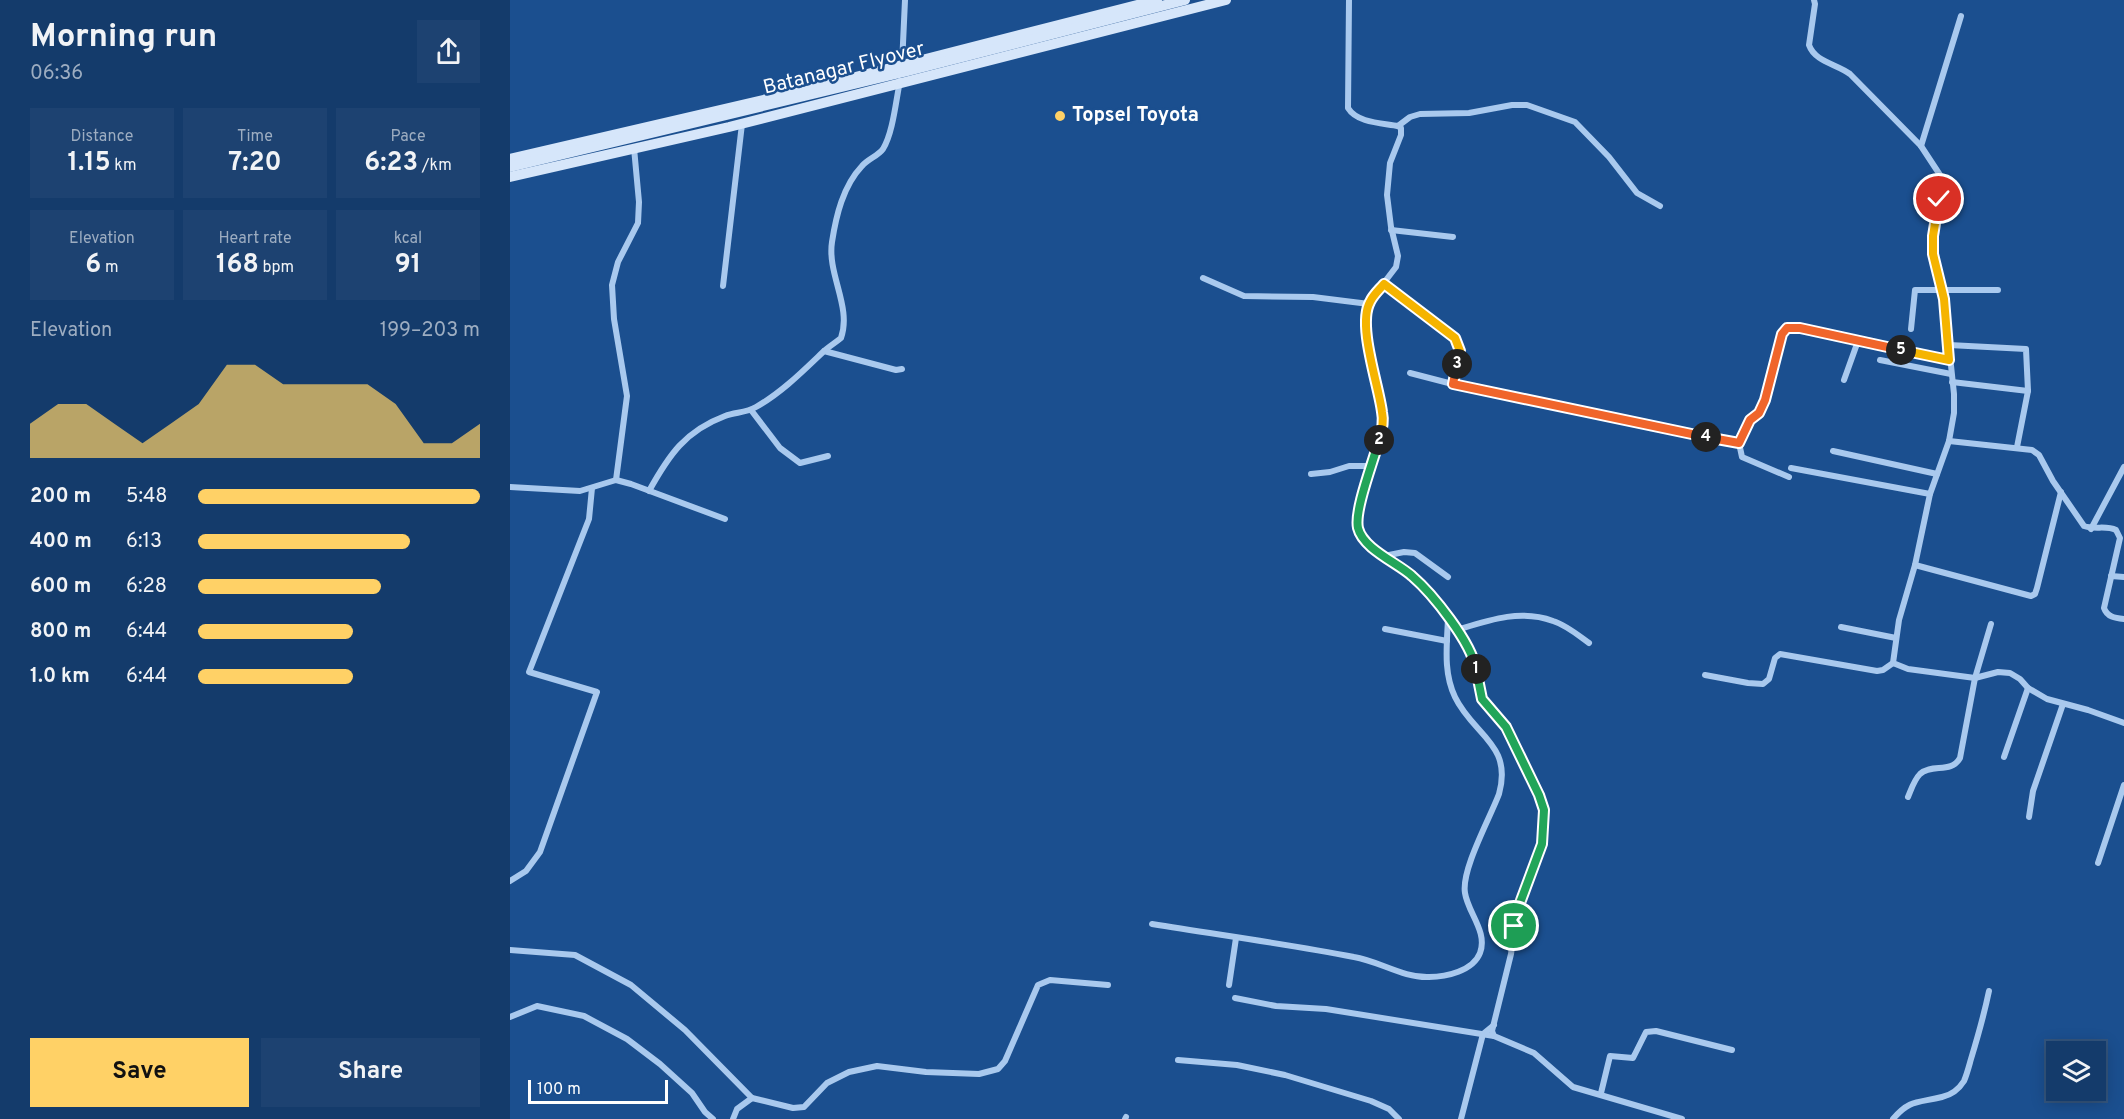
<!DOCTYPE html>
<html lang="en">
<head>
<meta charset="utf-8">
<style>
	body { margin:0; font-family:Overpass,sans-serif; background:#1d4271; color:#f1f3f6; height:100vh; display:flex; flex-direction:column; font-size:22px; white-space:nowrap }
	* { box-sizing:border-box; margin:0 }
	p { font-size:20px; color:#9dadc1 }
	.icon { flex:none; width:33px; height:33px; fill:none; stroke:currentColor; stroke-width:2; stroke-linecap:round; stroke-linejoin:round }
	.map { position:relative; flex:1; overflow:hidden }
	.side { display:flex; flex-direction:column; background:#143b6b; width:510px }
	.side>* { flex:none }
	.fabs { position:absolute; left:1536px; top:1041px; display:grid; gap:12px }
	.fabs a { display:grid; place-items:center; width:60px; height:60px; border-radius:0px; background:#143b6b; box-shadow:0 3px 15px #0003,0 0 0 2px #33557e; font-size:30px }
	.scale { position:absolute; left:18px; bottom:15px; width:140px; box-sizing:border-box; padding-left:6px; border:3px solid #fff; border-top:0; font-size:16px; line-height:21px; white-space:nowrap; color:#fff; -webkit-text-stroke:4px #1b4f8f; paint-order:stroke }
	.pin { position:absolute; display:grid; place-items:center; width:51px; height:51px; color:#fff; margin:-26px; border:3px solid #fff; border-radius:50%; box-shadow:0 2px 6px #0007 }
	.km { position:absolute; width:30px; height:30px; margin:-15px; border-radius:50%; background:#222; color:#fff; font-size:16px; line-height:30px; text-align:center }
	.round { display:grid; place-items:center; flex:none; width:63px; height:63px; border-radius:0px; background:#1d4271 }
	.headline { display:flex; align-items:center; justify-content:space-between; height:102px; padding:0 30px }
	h1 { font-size:33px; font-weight:700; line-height:45px }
	.metrics { display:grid; grid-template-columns:repeat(3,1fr); gap:9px; height:102px; padding:6px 30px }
	.metrics div { display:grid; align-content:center; border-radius:0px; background:#1d4271; text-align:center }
	.metrics b { font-size:26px; font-weight:700 }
	.metrics small { font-size:16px; font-weight:400 }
	.metrics p { font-size:16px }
	.chart { height:168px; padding:12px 30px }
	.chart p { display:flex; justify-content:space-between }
	.chart svg { width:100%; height:108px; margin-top:6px; fill:#ffd166; opacity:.7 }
	.primary-button { display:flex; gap:12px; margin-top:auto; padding:12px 30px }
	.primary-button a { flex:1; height:69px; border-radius:0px; background:#ffd166; color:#111; font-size:24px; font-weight:700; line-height:69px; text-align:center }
	.primary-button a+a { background:#1d4271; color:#f1f3f6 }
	ul { padding:0 30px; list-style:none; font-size:20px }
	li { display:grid; grid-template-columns:96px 72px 1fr; align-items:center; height:45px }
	li i { height:15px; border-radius:8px; background:#ffd166 }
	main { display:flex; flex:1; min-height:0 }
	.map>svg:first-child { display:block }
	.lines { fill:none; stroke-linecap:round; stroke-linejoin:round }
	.street { stroke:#a9c9ee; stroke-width:6 }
	.secondary { stroke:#d6e6fa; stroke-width:10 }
	.secondary-bridge { stroke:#d6e6fa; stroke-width:10 }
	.split-1-casing { stroke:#fff; stroke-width:12 }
	.split-2-casing { stroke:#fff; stroke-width:12 }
	.split-3-casing { stroke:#fff; stroke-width:12 }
	.split-4-casing { stroke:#fff; stroke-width:12 }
	.split-5-casing { stroke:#fff; stroke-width:12 }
	.split-6-casing { stroke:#fff; stroke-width:12 }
	.split-1 { stroke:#22a559; stroke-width:8 }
	.split-2 { stroke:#22a559; stroke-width:8 }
	.split-3 { stroke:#f5b400; stroke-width:8 }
	.split-4 { stroke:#f0652b; stroke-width:8 }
	.split-5 { stroke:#f0652b; stroke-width:8 }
	.split-6 { stroke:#f5b400; stroke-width:8 }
	.poi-dot { fill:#ffd166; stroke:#1b4f8f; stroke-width:2 }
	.labels { text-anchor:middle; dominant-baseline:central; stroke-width:5; stroke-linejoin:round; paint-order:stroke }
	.street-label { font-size:20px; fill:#fff; stroke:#1b4f8f }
	.poi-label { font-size:20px; font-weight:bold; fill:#fff; stroke:#1b4f8f; text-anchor:start }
</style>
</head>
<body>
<main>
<section class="side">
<div class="headline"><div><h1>Morning run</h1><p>06:36</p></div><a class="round"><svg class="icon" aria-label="share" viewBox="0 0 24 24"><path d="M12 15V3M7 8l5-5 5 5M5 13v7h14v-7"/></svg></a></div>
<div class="metrics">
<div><p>Distance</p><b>1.15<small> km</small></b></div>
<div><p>Time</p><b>7:20</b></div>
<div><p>Pace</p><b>6:23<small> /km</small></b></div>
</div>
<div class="metrics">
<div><p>Elevation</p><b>6<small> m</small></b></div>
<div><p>Heart rate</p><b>168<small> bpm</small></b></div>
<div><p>kcal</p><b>91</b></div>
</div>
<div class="chart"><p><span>Elevation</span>199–203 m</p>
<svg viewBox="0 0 160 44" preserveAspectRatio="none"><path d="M0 44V30L10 22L20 22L30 30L40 38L50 30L60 22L70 6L80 6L90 14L100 14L110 14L120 14L130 22L140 38L150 38L160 30V44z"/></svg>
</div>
<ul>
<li><b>200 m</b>5:48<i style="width:100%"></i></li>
<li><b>400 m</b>6:13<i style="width:75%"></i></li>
<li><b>600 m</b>6:28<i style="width:65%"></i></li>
<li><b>800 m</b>6:44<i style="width:55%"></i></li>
<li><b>1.0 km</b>6:44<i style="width:55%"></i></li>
</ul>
<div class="primary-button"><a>Save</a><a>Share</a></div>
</section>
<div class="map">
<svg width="1614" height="1119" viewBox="0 0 1614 1119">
	<rect width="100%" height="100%" fill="#1b4f8f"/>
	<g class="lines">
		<!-- street -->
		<g class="street">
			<path d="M839 0 838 108C847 123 872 123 888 126L891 128V135L880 163 877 195 881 227 888 256 886 267 860 301 857 309 856 325 859 347 873 415 872 430 852 500 848 526 854 539 870 554 902 575 958 645 965 663 972 699 996 727 1029 796 1034 810 1031 844 1007 911 1001 954 982 1031 984 1036 1024 1053 1063 1087 1172 1119"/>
			<path d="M1304 0 1305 4 1299 45C1305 62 1327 64 1340 74L1411 146 1430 175 1431 187 1423 236V254L1434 299 1444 394V413L1439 441 1420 494 1405 565 1389 620 1383 663 1398 669 1465 678 1488 672 1500 673 1510 679 1518 688 1537 699 1578 710 1614 723"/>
			<path d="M392 65 395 0"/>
			<path d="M888 126 900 117 910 114 959 113 1002 105H1017L1065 122 1099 157 1127 193 1150 206"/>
			<path d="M1411 146 1451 16"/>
			<path d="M881 230 943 237"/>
			<path d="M693 278 734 296 803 297 859 304"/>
			<path d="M874 284 945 338 949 351 943 384"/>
			<path d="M213 286 232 124"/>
			<path d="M1401 329 1405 290H1488"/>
			<path d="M1439 345 1516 349 1518 391 1507 447"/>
			<path d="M314 351 386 370 392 369"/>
			<path d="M1370 360 1441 374"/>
			<path d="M900 373 954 387 1224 444 1229 443 1240 420 1249 413 1255 400 1272 334 1277 328H1290L1317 334 1439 360"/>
			<path d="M1334 380 1348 341"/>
			<path d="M1442 382 1518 391"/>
			<path d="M241 410 270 448 290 463 318 456"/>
			<path d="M1439 441 1522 450 1529 455 1543 481 1574 526C1585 530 1596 525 1606 530L1610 538 1594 608C1597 617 1605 618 1614 619"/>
			<path d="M1229 443 1232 457 1279 477"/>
			<path d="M1323 451 1427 474"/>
			<path d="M1281 468 1420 494"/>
			<path d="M801 474 820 472 839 466H862"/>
			<path d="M106 480 117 396 104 319 102 285 108 262 128 223 129 202 124 148"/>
			<path d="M0 487 70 491 106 480 121 484 215 519"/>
			<path d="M139 491C159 455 175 431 215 416 225 412 236 413 246 407 271 393 292 372 313 352 318 347 325 343 331 338 342 307 317 274 322 242 326 216 333 186 352 166 358 159 368 156 373 149 383 133 386 100 390 81"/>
			<path d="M1581 529 1614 467"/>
			<path d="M874 556 894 552 905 553 938 577"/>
			<path d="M1405 565 1521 596 1525 594 1527 588 1551 492"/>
			<path d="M1601 576 1614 577"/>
			<path d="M1331 627 1386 638"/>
			<path d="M875 629 937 641"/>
			<path d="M947 630C979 620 1010 609 1043 621 1056 625 1068 635 1079 643"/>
			<path d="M1195 675 1238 683 1253 684 1259 679 1265 658 1270 654 1367 671 1373 670 1383 663"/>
			<path d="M1494 757 1518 688"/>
			<path d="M1398 797C1401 790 1404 780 1410 774 1422 763 1441 774 1450 758L1465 678 1481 624"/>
			<path d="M1519 817 1523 791 1553 704"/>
			<path d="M1588 863 1614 785"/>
			<path d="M0 881 16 871 30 852 87 692 19 672 79 519 82 488"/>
			<path d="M642 924C709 935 777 944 844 957 869 961 893 978 919 977 936 977 963 971 970 953 978 932 958 913 955 893 951 870 980 818 989 794 1003 744 963 735 945 697 933 672 937 645 938 618"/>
			<path d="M0 950 65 955 121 985 175 1030 242 1098"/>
			<path d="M719 985 726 938"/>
			<path d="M725 998 766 1006 816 1009 984 1036"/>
			<path d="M0 1017 27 1006 74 1016 117 1039 150 1064 182 1093 195 1112 203 1119"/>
			<path d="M668 1060 727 1065 775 1075 861 1101 879 1109 889 1119"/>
			<path d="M1091 1093 1100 1056 1123 1058 1136 1032 1146 1031 1222 1050"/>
			<path d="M223 1119 227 1109 242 1098 283 1108 294 1107 317 1083 339 1072 367 1066 416 1072 469 1074 488 1069 495 1061 528 985 540 980 598 985"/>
			<path d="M615 1119 616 1117"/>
			<path d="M951 1119 973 1034 984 1025"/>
			<path d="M1383 1119C1400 1099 1408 1103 1432 1097 1441 1095 1449 1089 1454 1081 1457 1074 1459 1066 1461 1059 1468 1036 1474 1015 1479 991"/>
		</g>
		<!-- secondary -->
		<g class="secondary">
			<path d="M0 159 283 93 647 0"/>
			<path d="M0 177 219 127 716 0"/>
		</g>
		<!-- secondary-bridge -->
		<path class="secondary-bridge" d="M0 167 398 71 675 0"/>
	</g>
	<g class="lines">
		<defs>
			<path id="split-1" d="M966 669 972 699 996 727 1029 795 1034 810 1032 844 1007 911 1004 926"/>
			<path id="split-2" d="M869 440C864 460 844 510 848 528 853 549 888 563 902 576 923 594 961 642 966 669"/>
			<path id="split-3" d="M869 440C872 431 874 421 872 412 869 386 847 325 860 302 863 295 869 290 874 284L945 338 950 351 947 364"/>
			<path id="split-4" d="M947 364 943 384 1196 437"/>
			<path id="split-5" d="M1196 437 1229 443 1240 420 1249 413 1255 400 1272 334 1277 328H1290L1391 350"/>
			<path id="split-6" d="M1391 350 1439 360 1434 299 1423 254V236L1429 199"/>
		</defs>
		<!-- split-1 casing -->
		<use href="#split-1" class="split-1-casing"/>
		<!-- split-2 casing -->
		<use href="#split-2" class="split-2-casing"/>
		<!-- split-3 casing -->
		<use href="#split-3" class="split-3-casing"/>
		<!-- split-4 casing -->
		<use href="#split-4" class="split-4-casing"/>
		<!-- split-5 casing -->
		<use href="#split-5" class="split-5-casing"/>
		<!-- split-6 casing -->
		<use href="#split-6" class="split-6-casing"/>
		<!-- split-1 -->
		<use href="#split-1" class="split-1"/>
		<!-- split-2 -->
		<use href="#split-2" class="split-2"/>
		<!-- split-3 -->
		<use href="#split-3" class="split-3"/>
		<!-- split-4 -->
		<use href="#split-4" class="split-4"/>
		<!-- split-5 -->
		<use href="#split-5" class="split-5"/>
		<!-- split-6 -->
		<use href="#split-6" class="split-6"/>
	</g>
	<!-- markers -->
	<circle class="poi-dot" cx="550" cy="116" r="6"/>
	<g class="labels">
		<!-- street labels -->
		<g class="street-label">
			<text transform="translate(334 69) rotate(-14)">Batanagar Flyover</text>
		</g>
		<!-- poi labels -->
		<g class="poi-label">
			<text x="562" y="116">Topsel Toyota</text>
		</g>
	</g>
</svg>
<div class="fabs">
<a><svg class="icon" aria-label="layers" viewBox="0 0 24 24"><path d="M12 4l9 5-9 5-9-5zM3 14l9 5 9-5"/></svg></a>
</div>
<div class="scale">100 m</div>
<div class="pin" style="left:1004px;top:926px;background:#1e9e55"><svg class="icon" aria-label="arrive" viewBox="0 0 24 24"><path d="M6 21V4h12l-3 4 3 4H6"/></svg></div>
<div class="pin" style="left:1429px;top:199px;background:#d93025"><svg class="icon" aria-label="check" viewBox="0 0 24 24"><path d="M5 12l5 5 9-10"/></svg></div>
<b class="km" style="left:966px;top:669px">1</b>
<b class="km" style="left:869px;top:440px">2</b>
<b class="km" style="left:947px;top:364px">3</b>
<b class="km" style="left:1196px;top:437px">4</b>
<b class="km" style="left:1391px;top:350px">5</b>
</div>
</main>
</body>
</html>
